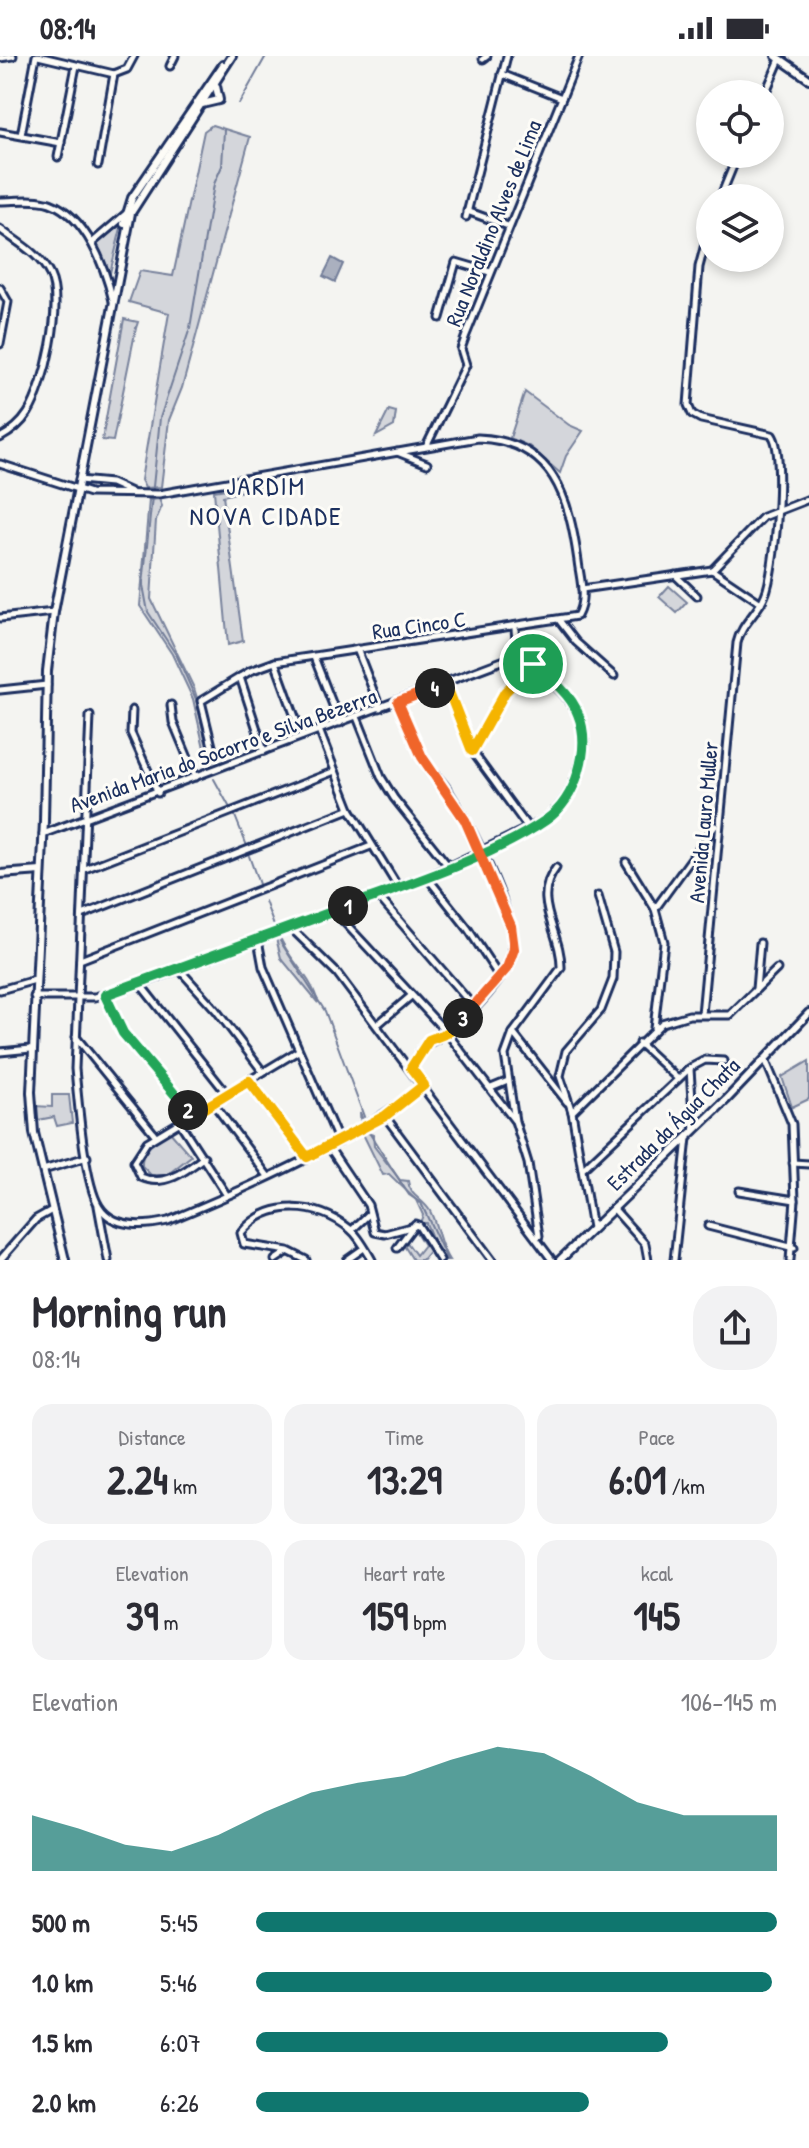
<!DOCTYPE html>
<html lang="en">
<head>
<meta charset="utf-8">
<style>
	body { margin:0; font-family:"Patrick Hand",sans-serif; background:#f2f2f3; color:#2b2b33; height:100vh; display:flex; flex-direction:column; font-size:30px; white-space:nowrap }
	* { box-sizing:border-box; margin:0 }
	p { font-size:26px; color:#7c7c81 }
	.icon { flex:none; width:44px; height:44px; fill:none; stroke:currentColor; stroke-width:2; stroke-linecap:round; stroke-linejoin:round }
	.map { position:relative; height:1204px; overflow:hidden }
	.drawer { display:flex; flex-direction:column; background:#fff; flex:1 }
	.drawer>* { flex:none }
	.buttons { position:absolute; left:696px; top:24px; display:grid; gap:16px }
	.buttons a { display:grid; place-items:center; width:88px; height:88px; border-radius:50%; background:#fff; box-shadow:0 4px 12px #0003; font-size:40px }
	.pin { position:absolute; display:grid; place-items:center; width:68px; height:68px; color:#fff; margin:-34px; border:4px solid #fff; border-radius:50%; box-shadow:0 2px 8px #0007 }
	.km { position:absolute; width:40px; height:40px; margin:-20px; border-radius:50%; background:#222; color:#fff; font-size:22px; line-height:40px; text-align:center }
	.round { display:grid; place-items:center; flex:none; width:84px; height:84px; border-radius:32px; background:#f2f2f3 }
	.headline { display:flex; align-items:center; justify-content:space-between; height:136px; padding:0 32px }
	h1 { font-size:44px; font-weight:700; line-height:60px }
	.metrics { display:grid; grid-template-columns:repeat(3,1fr); gap:12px; height:136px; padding:8px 32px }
	.metrics div { display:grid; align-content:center; border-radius:20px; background:#f2f2f3; text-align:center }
	.metrics b { font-size:40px; font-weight:700 }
	.metrics small { font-size:22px; font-weight:400 }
	.metrics p { font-size:22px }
	.chart { height:224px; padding:16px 32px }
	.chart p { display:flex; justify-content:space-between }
	.chart svg { width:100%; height:144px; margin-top:8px; fill:#0f766e; opacity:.7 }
	ul { padding:0 32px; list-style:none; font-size:26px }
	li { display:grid; grid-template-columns:128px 96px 1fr; align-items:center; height:60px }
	li i { height:20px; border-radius:10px; background:#0f766e }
	.status { display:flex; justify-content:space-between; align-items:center; height:56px; padding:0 40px; background:#fff; direction:ltr }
	.status svg { height:22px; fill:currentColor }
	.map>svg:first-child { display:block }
	.green { fill:#d4d6db; stroke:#78829c; stroke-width:2 }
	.water { fill:#aab0bf; stroke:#717c98; stroke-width:2 }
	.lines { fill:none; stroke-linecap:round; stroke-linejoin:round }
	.stream { stroke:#717c98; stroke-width:2 }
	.street-casing { stroke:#1b2f5e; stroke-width:11 }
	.secondary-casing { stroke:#1b2f5e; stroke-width:12 }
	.street { stroke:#fdfcf7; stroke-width:5 }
	.secondary { stroke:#fdfcf7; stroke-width:6 }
	.split-1-casing { stroke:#fff; stroke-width:16 }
	.split-2-casing { stroke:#fff; stroke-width:16 }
	.split-3-casing { stroke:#fff; stroke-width:16 }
	.split-4-casing { stroke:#fff; stroke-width:16 }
	.split-5-casing { stroke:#fff; stroke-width:16 }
	.split-1 { stroke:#22a559; stroke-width:10 }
	.split-2 { stroke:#22a559; stroke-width:10 }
	.split-3 { stroke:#f5b400; stroke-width:10 }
	.split-4 { stroke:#f0652b; stroke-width:10 }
	.split-5 { stroke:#f5b400; stroke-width:10 }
	.labels { text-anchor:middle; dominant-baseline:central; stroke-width:6; stroke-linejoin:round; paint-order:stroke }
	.street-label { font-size:22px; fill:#1b2f5e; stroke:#fdfcf7 }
	.quarter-label { font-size:26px; letter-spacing:2px; fill:#1b2f5e; stroke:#fdfcf7 }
</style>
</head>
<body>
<div class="status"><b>08:14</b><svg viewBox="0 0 49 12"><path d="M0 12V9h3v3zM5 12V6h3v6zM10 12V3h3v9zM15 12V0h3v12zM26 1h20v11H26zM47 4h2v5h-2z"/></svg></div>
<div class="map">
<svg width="809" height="1204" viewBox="0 0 809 1204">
	<rect width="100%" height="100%" fill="#f4f4f1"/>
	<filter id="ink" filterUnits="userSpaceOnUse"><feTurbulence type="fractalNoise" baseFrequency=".0125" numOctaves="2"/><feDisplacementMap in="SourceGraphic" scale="16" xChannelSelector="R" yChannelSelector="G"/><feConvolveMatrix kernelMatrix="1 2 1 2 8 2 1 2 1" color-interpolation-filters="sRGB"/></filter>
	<g filter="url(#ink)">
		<!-- green -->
		<g class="green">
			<path d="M212 69 250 81 182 332 169 364 161 431 145 432 141 424 169 257 129 246 140 215 173 220 204 75Z"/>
			<path d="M122 168 110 217 96 188Z"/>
			<path d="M124 263 138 266 136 272 113 385 102 384Z"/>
			<path d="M525 336 569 369 583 375 566 400 560 417 529 390 510 382Z"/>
			<path d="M389 354 396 356 394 370 376 380Z"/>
			<path d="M255 428 258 431 223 440 243 585 228 589 214 435Z"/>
			<path d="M159 443 162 450 156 464 151 543 194 632 218 710 209 714 193 643 172 598 140 550 149 444Z"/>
			<path d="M669 530 687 546 677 557 659 541Z"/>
			<path d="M279 879C288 904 313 922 318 947L281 902 276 882Z"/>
			<path d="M809 1005V1043L792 1051 782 1021Z"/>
			<path d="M52 1039H69L72 1067 57 1070 54 1061 38 1064 35 1050 52 1051Z"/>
			<path d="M360 1056 368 1077 373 1079 374 1090 400 1124 408 1125C410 1141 422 1142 430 1155 438 1170 439 1189 449 1204H441L426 1167H420L423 1159 416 1144 389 1118 383 1119 361 1074Z"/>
			<path d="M170 1076 191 1100 167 1119H151L142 1110C140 1093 158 1084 170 1076Z"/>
			<path d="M417 1172 431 1193 422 1204H413L403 1188 406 1185 416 1199 424 1189 414 1173Z"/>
		</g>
		<!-- water -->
		<path class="water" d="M332 202 343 208 335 226 323 220Z"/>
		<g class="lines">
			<!-- stream -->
			<g class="stream">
				<path d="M239 48 266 0"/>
				<path d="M212 712 196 643 177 600 148 556 143 529 160 362 190 272 214 128 222 110 224 74"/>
				<path d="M214 723 230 752"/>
				<path d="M235 760 247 790"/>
				<path d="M249 800 260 831"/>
				<path d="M265 845 274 870"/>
				<path d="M280 885 325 955 366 1066"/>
				<path d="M368 1075 409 1139 421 1147 447 1204"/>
			</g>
			<defs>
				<g id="street">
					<path d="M38 0 114 18 127 13 134 0"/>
					<path d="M0 2 13 0"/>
					<path d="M483 3 487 0"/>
					<path d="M170 10 175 0"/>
					<path d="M502 18 562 42"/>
					<path d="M765 38 780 3"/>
					<path d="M0 76 61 87"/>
					<path d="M21 79 36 0"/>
					<path d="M58 101 76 10"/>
					<path d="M98 109 114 18"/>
					<path d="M720 142 738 98"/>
					<path d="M0 145C16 145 36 142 50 147 87 161 105 211 113 245"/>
					<path d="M467 155 508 170"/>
					<path d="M466 161 507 0"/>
					<path d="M0 173C17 186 40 198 50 219 64 248 45 330 28 357 21 368 11 376 0 382"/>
					<path d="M92 187 127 157"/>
					<path d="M0 232 8 246 0 288"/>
					<path d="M440 262 456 206 490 216"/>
					<path d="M427 389 466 309 461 293 466 279 579 0"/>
					<path d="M397 396 427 408"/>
					<path d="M0 408 90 437 159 438 478 382C554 385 569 442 578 505 580 523 587 542 577 560L275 606 250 615 201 645 212 690"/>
					<path d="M79 424 111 427 131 436"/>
					<path d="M712 514 763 461 809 443"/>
					<path d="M712 514 761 547"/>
					<path d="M675 519 697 540"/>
					<path d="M582 533 712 514"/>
					<path d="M0 562 54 556"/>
					<path d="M559 564 576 586 614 620"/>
					<path d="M357 593 380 652"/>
					<path d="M314 601 340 667"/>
					<path d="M275 606 302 680"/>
					<path d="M240 621 264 695"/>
					<path d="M446 628 472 695 529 773"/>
					<path d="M0 634 47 629"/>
					<path d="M398 646C406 665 413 685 423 702 430 715 442 724 449 736 470 769 530 877 507 912 493 934 470 960 449 975 427 991 425 982 411 1012"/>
					<path d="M171 649 173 666 196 721"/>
					<path d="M132 654 131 677 158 737"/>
					<path d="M90 660 75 1013C78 1043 84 1126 99 1150 113 1173 146 1170 168 1165 253 1130 353 1086 424 1029"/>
					<path d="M357 661 381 721 394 742 449 811"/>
					<path d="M319 674 350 753 398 831"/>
					<path d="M472 694 505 636 533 608"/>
					<path d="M43 778 523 597"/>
					<path d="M626 806 655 853 664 886 654 972"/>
					<path d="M85 813 335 715"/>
					<path d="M427 821 468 873 500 922"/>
					<path d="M378 840 474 951"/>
					<path d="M655 853 715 770"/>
					<path d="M334 855 447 977 514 1064"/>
					<path d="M82 859 350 753"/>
					<path d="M291 872 337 917 552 1204"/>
					<path d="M258 884 263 911 339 1086"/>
					<path d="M80 904 371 790"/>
					<path d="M179 913 216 954 263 1016"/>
					<path d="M140 928 227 1038"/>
					<path d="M756 933 760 887"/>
					<path d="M0 934 35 924"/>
					<path d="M105 939 123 977 193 1059"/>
					<path d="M34 941H95L140 928 427 821 545 764C561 751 573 732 579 712 606 633 515 623 515 573"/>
					<path d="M702 958 737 587C741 568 758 557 765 539 775 517 786 397 772 379L701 363 692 358 688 349 699 211 710 169"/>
					<path d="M377 969 411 940"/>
					<path d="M513 977 567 1046"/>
					<path d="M76 981 156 1080"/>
					<path d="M639 987 678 1023"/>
					<path d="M0 996 31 993"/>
					<path d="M765 1003 792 1068 795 1144 790 1204"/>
					<path d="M690 1013 694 1075"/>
					<path d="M249 1025 307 1101"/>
					<path d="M491 1032 508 1025"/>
					<path d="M213 1047 267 1119"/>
					<path d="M572 1056 662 967 689 959H730L777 913"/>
					<path d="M385 1060 492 1204"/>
					<path d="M180 1067 226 1138"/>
					<path d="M329 1091 368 1149 375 1176 385 1178 418 1169 440 1204"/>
					<path d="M204 1101C186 1115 165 1132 141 1121L134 1106 147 1086 298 995"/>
					<path d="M793 1107 809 1108"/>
					<path d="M584 1112 690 1012 705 1004 724 1005"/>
					<path d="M43 1114 87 1101"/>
					<path d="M739 1135 795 1144"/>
					<path d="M98 1150 108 1204"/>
					<path d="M613 1152 645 1188 648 1204"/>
					<path d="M708 1170 794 1192"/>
					<path d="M592 1172 572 1056 560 1020 566 995 601 954 613 923 614 896 598 840"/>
					<path d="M352 1174 369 1158"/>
					<path d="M539 1180 528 1107 515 1065 505 999 513 977 561 912C562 876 530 845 556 812"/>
					<path d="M397 1192 415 1168"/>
					<path d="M0 1204 36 1163 52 1154"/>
					<path d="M275 1204 287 1196"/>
					<path d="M306 1204 288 1195 244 1188 241 1177C269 1142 318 1147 350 1173 359 1180 366 1194 372 1204"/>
					<path d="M347 1204 364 1192"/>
					<path d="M674 1204 687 1082"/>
				</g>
				<g id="secondary">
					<path d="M776 0 809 23"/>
					<path d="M202 48 219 44 216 30"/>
					<path d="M124 168 132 142 223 9"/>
					<path d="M0 818 41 815"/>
					<path d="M65 1204 34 1077 31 1036 44 765 47 615 54 556 131 157 232 0"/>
					<path d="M560 1204 726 1044 809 957"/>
				</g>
			</defs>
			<!-- street casing -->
			<use href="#street" class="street-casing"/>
			<!-- secondary casing -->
			<use href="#secondary" class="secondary-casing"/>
			<!-- street -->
			<use href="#street" class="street"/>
			<!-- secondary -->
			<use href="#secondary" class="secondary"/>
		</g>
	</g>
	<g class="lines" filter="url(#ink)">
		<defs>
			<path id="split-1" d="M348 850C408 829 494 800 546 764 576 743 592 692 578 658 571 638 549 621 533 608"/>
			<path id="split-2" d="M188 1054 123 977 105 939 348 850"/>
			<path id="split-3" d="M188 1054 193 1059 249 1025 307 1101 385 1060 424 1029 411 1012 429 984 447 977 463 962"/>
			<path id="split-4" d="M435 632 398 646 422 701 465 764 511 870 514 893 507 912 463 962"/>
			<path id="split-5" d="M435 632 446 628 472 695 505 636 533 608"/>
		</defs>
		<!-- split-1 casing -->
		<use href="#split-1" class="split-1-casing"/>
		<!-- split-2 casing -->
		<use href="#split-2" class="split-2-casing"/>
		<!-- split-3 casing -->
		<use href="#split-3" class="split-3-casing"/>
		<!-- split-4 casing -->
		<use href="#split-4" class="split-4-casing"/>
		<!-- split-5 casing -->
		<use href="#split-5" class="split-5-casing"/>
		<!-- split-1 -->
		<use href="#split-1" class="split-1"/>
		<!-- split-2 -->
		<use href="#split-2" class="split-2"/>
		<!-- split-3 -->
		<use href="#split-3" class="split-3"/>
		<!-- split-4 -->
		<use href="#split-4" class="split-4"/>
		<!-- split-5 -->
		<use href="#split-5" class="split-5"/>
	</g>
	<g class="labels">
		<!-- street labels -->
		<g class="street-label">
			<text transform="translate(493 167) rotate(-68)">Rua Noraldino Alves de Lima</text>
			<text transform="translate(419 569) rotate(-8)">Rua Cinco C</text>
			<text transform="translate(223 694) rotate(-20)">Avenida Maria do Socorro e Silva Bezerra</text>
			<text transform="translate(703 766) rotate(-85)">Avenida Lauro Muller</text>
			<text transform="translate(673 1068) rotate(-45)">Estrada da Água Chata</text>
		</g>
		<!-- quarter labels -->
		<g class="quarter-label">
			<text x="266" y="429">JARDIM<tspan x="266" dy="30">NOVA CIDADE</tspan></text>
		</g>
	</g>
</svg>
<div class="buttons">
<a><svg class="icon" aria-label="locate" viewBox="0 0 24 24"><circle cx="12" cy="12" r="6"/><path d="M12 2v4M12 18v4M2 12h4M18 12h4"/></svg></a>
<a><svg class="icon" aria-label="layers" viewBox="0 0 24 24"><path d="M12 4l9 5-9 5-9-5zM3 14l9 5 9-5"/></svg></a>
</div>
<div class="pin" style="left:533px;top:608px;background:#1e9e55"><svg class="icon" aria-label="arrive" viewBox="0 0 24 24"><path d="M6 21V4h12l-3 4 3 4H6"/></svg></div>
<b class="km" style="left:348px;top:850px">1</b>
<b class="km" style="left:188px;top:1054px">2</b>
<b class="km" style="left:463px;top:962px">3</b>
<b class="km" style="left:435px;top:632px">4</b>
</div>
<section class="drawer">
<div class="headline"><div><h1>Morning run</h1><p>08:14</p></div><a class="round"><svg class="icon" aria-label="share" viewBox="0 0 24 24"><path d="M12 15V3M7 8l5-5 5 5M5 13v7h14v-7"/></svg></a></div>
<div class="metrics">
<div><p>Distance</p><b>2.24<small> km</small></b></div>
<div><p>Time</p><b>13:29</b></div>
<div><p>Pace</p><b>6:01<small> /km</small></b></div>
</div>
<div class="metrics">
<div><p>Elevation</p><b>39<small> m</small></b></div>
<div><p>Heart rate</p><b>159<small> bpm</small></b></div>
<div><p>kcal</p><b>145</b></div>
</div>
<div class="chart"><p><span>Elevation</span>106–145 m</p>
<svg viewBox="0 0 160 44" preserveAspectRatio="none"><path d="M0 44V27L10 31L20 36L30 38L40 33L50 26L60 20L70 17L80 15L90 10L100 6L110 8L120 15L130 23L140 27L150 27L160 27V44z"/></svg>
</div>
<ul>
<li><b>500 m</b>5:45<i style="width:100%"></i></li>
<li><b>1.0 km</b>5:46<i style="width:99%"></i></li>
<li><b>1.5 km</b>6:07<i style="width:79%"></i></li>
<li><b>2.0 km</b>6:26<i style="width:64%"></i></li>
</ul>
</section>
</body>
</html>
